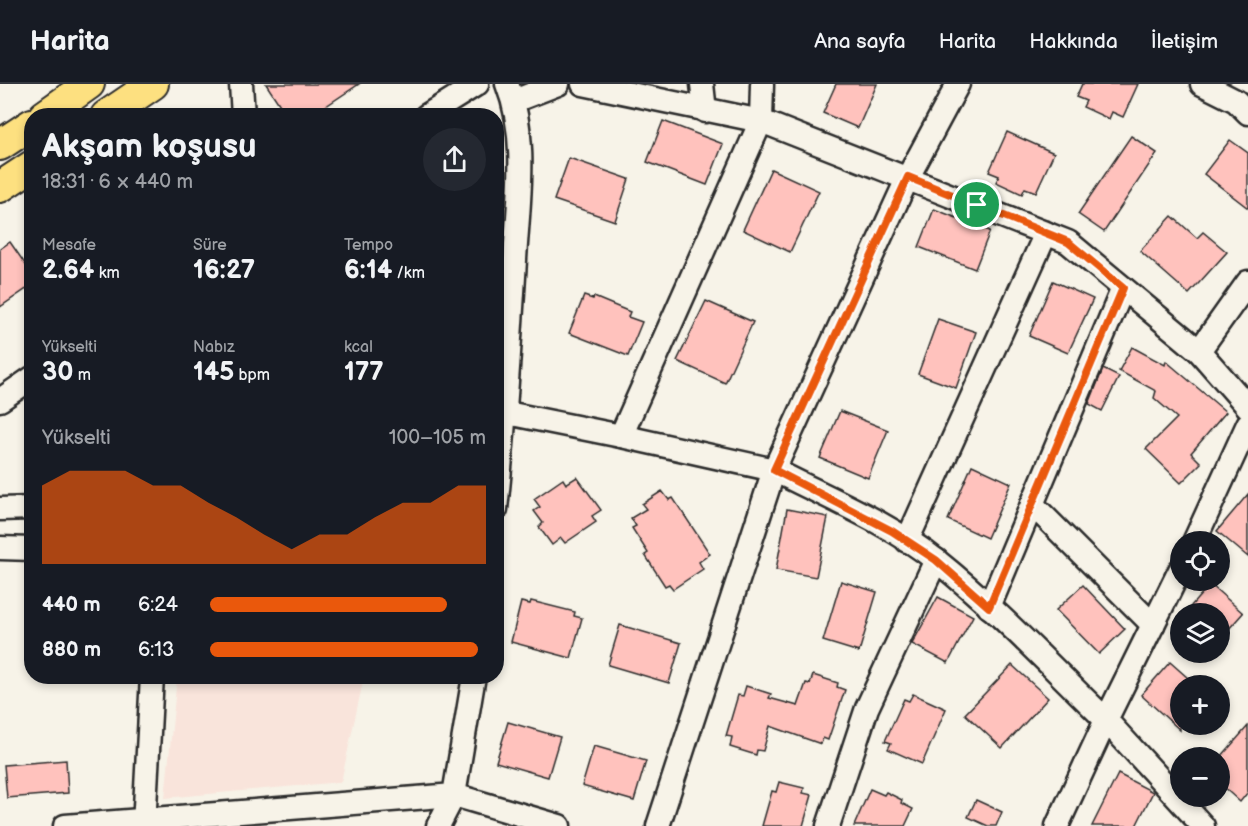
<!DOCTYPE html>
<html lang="tr">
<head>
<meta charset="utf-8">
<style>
	body { margin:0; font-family:"Balsamiq Sans",sans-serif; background:#242831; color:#f1f3f6; height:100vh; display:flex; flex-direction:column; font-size:22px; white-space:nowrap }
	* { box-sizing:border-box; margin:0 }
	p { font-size:20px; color:#9ea1a6 }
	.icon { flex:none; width:33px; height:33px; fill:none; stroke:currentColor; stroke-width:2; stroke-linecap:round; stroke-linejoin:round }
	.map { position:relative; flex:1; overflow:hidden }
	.details { position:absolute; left:24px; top:24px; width:480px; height:576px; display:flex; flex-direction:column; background:#171b24; border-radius:24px; box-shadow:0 3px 9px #0003 }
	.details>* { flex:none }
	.fabs { position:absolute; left:1170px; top:447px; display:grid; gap:12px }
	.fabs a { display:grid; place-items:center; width:60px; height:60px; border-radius:50%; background:#171b24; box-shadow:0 3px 9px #0003; font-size:30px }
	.pin { position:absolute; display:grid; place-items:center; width:51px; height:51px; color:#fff; margin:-26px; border:3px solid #fff; border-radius:50%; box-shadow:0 2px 6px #0007 }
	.round { display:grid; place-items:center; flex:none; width:63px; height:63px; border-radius:32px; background:#242831 }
	.head { display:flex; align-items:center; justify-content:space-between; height:102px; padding:0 18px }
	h1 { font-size:33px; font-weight:600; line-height:45px }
	.stats { display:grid; grid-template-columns:repeat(3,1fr); gap:9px; height:102px; padding:6px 18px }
	.stats div { display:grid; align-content:center }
	.stats b { font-size:26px; font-weight:600 }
	.stats small { font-size:16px; font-weight:400 }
	.stats p { font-size:16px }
	.chart { height:168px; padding:12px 18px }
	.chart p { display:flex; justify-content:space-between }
	.chart svg { width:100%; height:108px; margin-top:6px; fill:#ea580c; opacity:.7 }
	ul { padding:0 18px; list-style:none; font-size:20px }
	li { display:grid; grid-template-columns:96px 72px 1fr; align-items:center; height:45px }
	li i { height:15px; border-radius:8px; background:#ea580c }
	header { display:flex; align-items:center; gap:36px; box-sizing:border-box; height:84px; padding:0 30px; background:#171b24; border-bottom:2px solid #363941 }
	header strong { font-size:28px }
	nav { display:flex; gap:33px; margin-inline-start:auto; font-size:21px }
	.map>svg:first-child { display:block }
	.built { fill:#f9e4db }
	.green { fill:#cbdb8f; stroke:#7b835d; stroke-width:1.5 }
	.building { fill:#ffc2bd; stroke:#2b2b2b; stroke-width:1.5 }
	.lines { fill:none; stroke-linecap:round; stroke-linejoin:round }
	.minor-casing { stroke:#2b2b2b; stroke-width:27 }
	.major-casing { stroke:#2b2b2b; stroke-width:34 }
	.path { stroke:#2b2b2b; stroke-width:3; stroke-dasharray:6 4.5; stroke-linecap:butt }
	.minor { stroke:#f7f3e8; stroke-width:22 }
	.major { stroke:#fde080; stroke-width:30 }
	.route-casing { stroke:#fff; stroke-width:12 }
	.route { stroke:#ea580c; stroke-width:8 }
</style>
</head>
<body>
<header>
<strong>Harita</strong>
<nav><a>Ana sayfa</a><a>Harita</a><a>Hakkında</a><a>İletişim</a></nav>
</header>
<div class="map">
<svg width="1248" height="742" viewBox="0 0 1248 742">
	<rect width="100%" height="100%" fill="#f7f3e8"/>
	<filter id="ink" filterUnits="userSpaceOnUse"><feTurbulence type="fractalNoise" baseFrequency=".0167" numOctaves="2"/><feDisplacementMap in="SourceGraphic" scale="12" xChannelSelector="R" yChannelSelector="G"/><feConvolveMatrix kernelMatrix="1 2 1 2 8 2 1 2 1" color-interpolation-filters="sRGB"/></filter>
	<g filter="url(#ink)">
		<!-- built -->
		<path class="built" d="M177 593H364L341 698 165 714Z"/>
		<!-- green -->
		<path class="green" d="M497 199 505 206 497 269Z"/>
		<!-- building -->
		<g class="building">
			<path d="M266 0H359L311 32H287Z"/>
			<path d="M836 0H877L858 44 823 29Z"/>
			<path d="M1082 0H1138L1123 33 1112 28 1109 35 1083 23 1086 17 1076 13Z"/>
			<path d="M663 37 723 60 707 101 647 78Z"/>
			<path d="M1007 48 1054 69 1036 108 1025 104 1022 110 996 98 999 92 989 88Z"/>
			<path d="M1131 52 1157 69 1104 148 1078 130Z"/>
			<path d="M1230 56 1248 69V124L1204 90Z"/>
			<path d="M569 74 629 95 615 137 554 116Z"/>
			<path d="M771 85 819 107 790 168 743 146Z"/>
			<path d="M934 125 990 147 975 185 919 163Z"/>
			<path d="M1172 132 1197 154 1203 148 1227 168 1189 210 1140 167Z"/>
			<path d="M10 158 32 190V201L0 223V165Z"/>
			<path d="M1053 197 1093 215 1068 269 1029 252Z"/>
			<path d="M584 212 593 215 594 213 630 228 628 233 642 238 628 272 569 249Z"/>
			<path d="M706 217 753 238 725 299 677 277Z"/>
			<path d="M938 235 976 248 956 304 918 290Z"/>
			<path d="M1132 263 1165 281 1166 277 1226 328 1191 369 1201 379 1181 399 1146 365 1177 334 1154 314 1156 307 1119 287Z"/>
			<path d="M1103 285 1119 293 1102 327 1089 320Z"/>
			<path d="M840 327 888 346 868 394 820 374Z"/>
			<path d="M972 381 1011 399 987 454 948 436Z"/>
			<path d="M577 393 601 426 592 432 596 438 565 459 561 454 552 461 539 443 543 439 534 427 540 423 534 415 563 395 566 400Z"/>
			<path d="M662 407 669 416 673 414 710 470 699 478 703 485 673 505 669 500 665 502 645 471 648 469 632 444 636 442 631 434 646 425 642 420Z"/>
			<path d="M1248 410V473L1217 447Z"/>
			<path d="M787 425 828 433 816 493 776 486Z"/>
			<path d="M841 497 877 508 859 568 823 557Z"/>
			<path d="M1210 500 1243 529 1220 555V530H1184Z"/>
			<path d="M1083 501 1125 545 1099 570 1056 526Z"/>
			<path d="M938 513 973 532 948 579 912 560Z"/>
			<path d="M531 517 575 528 574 532 582 534 571 574 511 558 521 518 530 520Z"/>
			<path d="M620 541 681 559 669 599 608 581Z"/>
			<path d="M1170 578 1197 602H1180V646L1141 611Z"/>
			<path d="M1012 581 1048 614 1002 664 965 630Z"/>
			<path d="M813 591 838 599 837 603 845 606 828 656 823 654 821 660 770 642 763 667 757 666 756 671 730 663 732 653 726 652 738 611 743 612 746 602 771 610 769 614 798 622 806 599 810 600Z"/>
			<path d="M913 610 946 625 922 680 888 665 891 659 885 657 904 615 909 617Z"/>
			<path d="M508 638 560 653 548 693 496 678Z"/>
			<path d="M1248 642V708L1240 718 1220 700V674Z"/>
			<path d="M594 662 646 677 634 717 582 702Z"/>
			<path d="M66 676 68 709 7 714 4 681Z"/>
			<path d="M1118 690 1153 708 1136 742H1092Z"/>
			<path d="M779 698 804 704 803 709 812 711 803 742H762L772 707 776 708Z"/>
			<path d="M870 705 884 711 886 708 902 716 901 719 913 725 905 742H854Z"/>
			<path d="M976 716 1002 728 996 742H988L968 733Z"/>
		</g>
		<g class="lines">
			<defs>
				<g id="minor">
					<path d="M241 0 243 32"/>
					<path d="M583 0 761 37 1068 158 1199 267 1248 323"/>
					<path d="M702 0 705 27"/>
					<path d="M1202 0 1236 17 1248 29"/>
					<path d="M514 17 558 0"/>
					<path d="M426 32 477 0"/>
					<path d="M1199 267 1248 198"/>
					<path d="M0 316 32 294"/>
					<path d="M507 329 621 352 774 386 908 93 958 0"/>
					<path d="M621 352 761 37 762 0"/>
					<path d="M1032 420 1153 541"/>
					<path d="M0 425 32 424"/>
					<path d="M496 425C505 342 510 259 515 176 518 118 529 55 507 0"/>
					<path d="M907 457 1046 149"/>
					<path d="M1194 458 1248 340"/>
					<path d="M0 464 32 465"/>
					<path d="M989 523 1123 204"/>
					<path d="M65 742 454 711 474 592"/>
					<path d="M144 742 152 592"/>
					<path d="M438 742 454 711 559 742"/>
					<path d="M658 742 774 386C828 414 890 439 937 477 997 525 1050 582 1106 636L1180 486"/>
					<path d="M828 742 867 624 936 476"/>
					<path d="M1057 742 1106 636 1203 742"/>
				</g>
				<g id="major">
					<path d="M44 32 89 0"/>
					<path d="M106 32 153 0"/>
					<path d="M0 61 32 40"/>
					<path d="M0 103 32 82"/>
				</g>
			</defs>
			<!-- minor casing -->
			<use href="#minor" class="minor-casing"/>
			<!-- major casing -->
			<use href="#major" class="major-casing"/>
			<!-- path -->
			<path class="path" d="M232 592 260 595"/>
			<!-- minor -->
			<use href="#minor" class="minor"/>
			<!-- major -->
			<use href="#major" class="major"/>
		</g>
	</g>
	<g class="lines" filter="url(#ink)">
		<defs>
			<path id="route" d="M908 93 1068 158 1123 204 989 523 936 476 892 447 774 386Z"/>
		</defs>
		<!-- route casing -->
		<use href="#route" class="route-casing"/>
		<!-- route -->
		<use href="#route" class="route"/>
	</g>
</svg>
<div class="fabs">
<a><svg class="icon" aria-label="locate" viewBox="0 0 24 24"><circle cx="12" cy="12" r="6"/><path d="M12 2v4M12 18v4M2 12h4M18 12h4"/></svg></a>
<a><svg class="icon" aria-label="layers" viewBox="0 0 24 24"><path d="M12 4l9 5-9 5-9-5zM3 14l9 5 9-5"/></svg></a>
<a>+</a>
<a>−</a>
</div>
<div class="pin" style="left:977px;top:121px;background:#1e9e55"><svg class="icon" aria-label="arrive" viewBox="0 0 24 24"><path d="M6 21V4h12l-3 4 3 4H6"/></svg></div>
<section class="details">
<div class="head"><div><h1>Akşam koşusu</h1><p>18:31 · 6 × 440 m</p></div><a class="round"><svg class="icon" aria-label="share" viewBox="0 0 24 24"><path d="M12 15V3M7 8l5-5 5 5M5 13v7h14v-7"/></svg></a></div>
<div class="stats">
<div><p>Mesafe</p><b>2.64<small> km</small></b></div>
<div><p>Süre</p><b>16:27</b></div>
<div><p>Tempo</p><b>6:14<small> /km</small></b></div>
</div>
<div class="stats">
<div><p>Yükselti</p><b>30<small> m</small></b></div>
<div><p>Nabız</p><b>145<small> bpm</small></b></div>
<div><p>kcal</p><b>177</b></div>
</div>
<div class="chart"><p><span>Yükselti</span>100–105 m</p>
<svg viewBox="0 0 160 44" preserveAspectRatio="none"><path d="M0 44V12L10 6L20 6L30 6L40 12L50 12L60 19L70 25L80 32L90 38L100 32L110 32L120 25L130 19L140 19L150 12L160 12V44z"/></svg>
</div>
<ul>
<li><b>440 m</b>6:24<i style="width:86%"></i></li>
<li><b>880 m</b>6:13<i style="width:97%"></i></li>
</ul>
</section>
</div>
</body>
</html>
